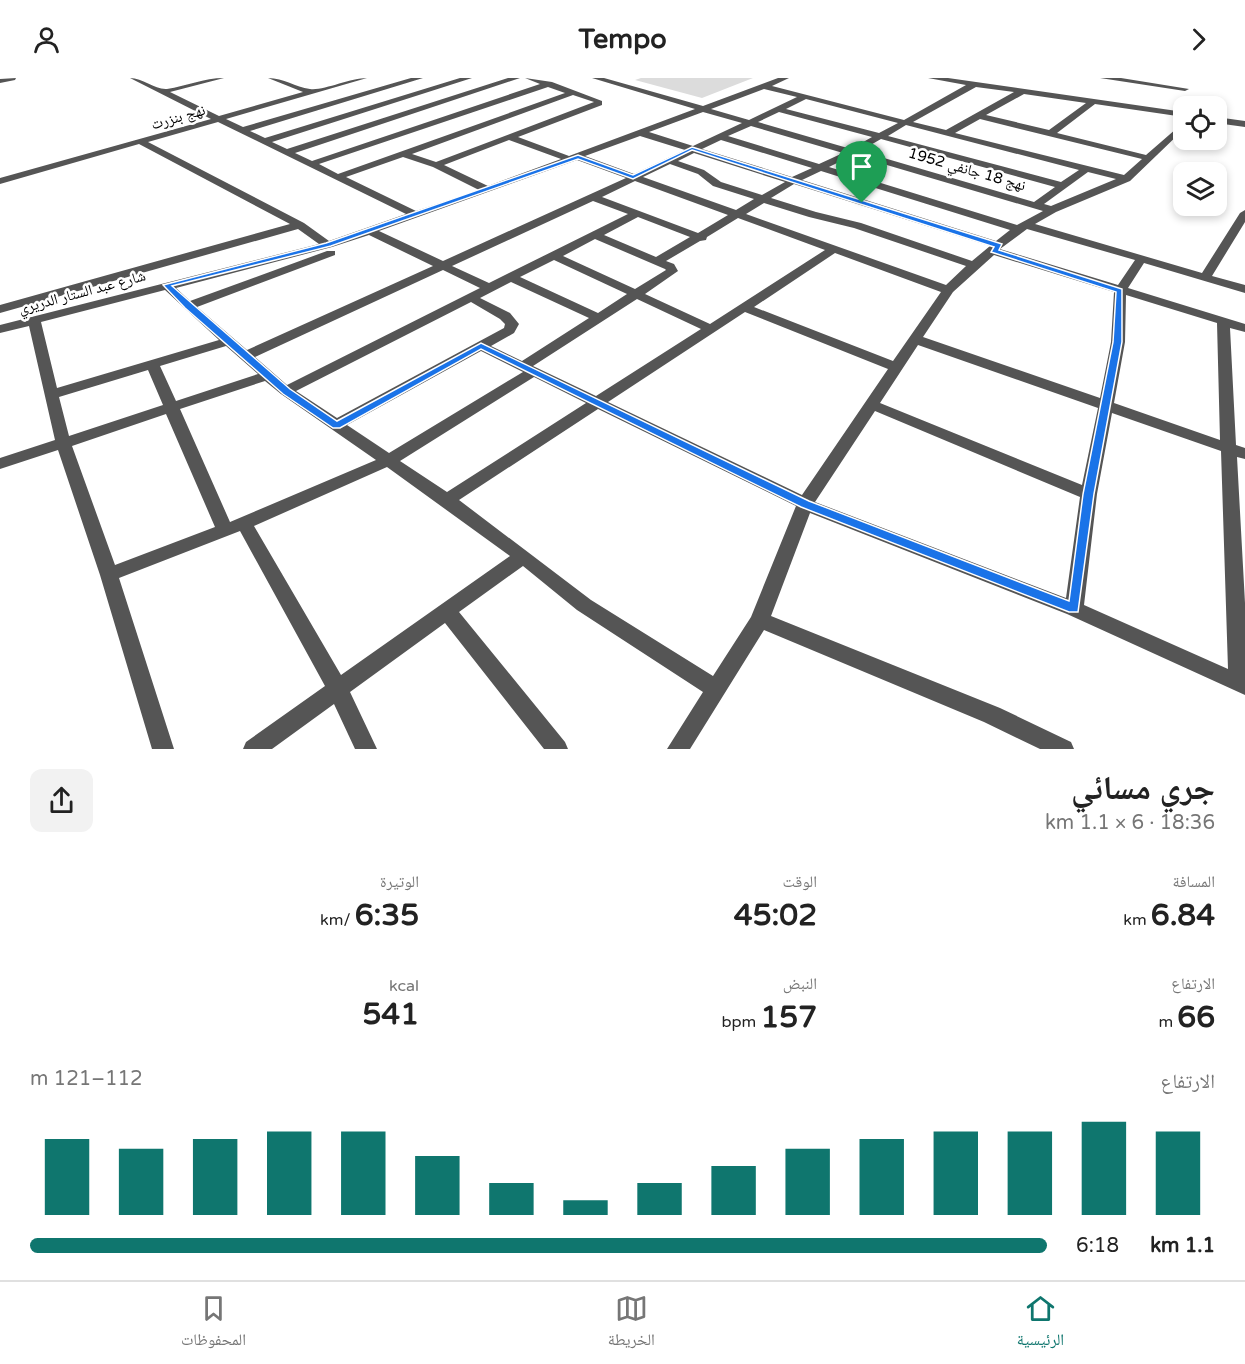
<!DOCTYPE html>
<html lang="ar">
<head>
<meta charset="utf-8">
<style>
	body { margin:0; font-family:"Varela Round","Noto Naskh Arabic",sans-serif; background:#f2f2f2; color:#222; direction:rtl; height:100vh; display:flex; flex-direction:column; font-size:22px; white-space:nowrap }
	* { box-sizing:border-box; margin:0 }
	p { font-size:20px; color:#767676 }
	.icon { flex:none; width:33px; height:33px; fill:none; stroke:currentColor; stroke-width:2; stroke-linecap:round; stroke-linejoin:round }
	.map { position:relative; height:671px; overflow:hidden; direction:ltr }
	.details { display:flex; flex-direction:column; background:#fff; flex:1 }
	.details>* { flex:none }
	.tools { position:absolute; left:1173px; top:18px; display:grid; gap:12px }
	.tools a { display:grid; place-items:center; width:54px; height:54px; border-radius:12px; background:#fff; box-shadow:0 3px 9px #0003; font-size:30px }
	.pin { position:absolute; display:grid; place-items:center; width:51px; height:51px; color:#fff; margin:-62px -26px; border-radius:50% 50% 50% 0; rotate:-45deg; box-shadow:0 0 6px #0007 }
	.pin .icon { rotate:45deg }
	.round { display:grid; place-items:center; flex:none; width:63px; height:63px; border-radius:12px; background:#f2f2f2 }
	.overview { display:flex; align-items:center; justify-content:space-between; height:102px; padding:0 30px }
	h1 { font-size:33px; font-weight:800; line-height:45px }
	.stats { display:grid; grid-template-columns:repeat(3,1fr); gap:9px; height:102px; padding:6px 30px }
	.stats div { display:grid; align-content:center }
	.stats b { font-size:30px; font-weight:800 }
	.stats small { font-size:16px; font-weight:400 }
	.stats p { font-size:16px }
	.chart { height:168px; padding:12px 30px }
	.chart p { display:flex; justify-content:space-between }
	.chart svg { width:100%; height:108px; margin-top:6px; stroke:#0f766e; stroke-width:6 }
	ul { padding:0 30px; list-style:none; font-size:20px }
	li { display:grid; grid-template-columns:96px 72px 1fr; align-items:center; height:45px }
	li i { height:15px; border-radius:8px; background:#0f766e }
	header { display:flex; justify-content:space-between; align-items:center; height:78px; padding:0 30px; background:#fff; font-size:27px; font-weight:800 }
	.tab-bar { display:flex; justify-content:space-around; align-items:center; height:84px; border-top:2px solid #e0e0e0; background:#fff; font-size:16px; color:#767676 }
	.tab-bar a { display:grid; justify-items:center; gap:3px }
	.tab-bar .selected { color:#0f766e }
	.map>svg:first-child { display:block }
	.green { fill:#dcdcdc }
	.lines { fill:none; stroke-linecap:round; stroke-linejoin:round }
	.minor { fill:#555; fill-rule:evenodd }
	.route { fill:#1a73e8; stroke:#fff; stroke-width:1.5; fill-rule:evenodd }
	.labels { text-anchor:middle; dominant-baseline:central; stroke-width:5; stroke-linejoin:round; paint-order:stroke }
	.far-street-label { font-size:15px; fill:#000; stroke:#fff }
</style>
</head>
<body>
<header><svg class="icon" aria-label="forward" viewBox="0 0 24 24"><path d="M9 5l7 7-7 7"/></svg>Tempo<svg class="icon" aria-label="person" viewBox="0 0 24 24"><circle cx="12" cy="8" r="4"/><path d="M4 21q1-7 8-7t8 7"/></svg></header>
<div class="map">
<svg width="1245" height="671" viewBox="0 0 1245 671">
	<rect width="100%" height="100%" fill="#fff"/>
	<!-- green -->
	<path class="green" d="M641 0H753L702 20 635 2Z"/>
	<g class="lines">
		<!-- minor -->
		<g class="minor">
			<path d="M16 0 15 2 0 5V1Z"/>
			<path d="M130 0C143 0 155 12 167 11 186 8 204 0 224 0L170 14 219 38 303 14 268 0C284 0 295 9 310 11 323 13 350 0 367 0L226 41 243 49 411 0H423L250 53 265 60 460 0H472L272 64 287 71 508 0H520L295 75 312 83 540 6 525 0 552 4 602 23V27L518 59 569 78 695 31 592 0H604L703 28 778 0H789L772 8 904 42 966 7 928 0H948L1184 34V39L1095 26 1057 55 1146 77 1184 44V51L1130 103 1056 134 1035 146 1202 195 1240 135 1245 132V144L1212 198 1245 207V215L1144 185 1128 210 1245 246V254L1230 250 1236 367 1245 370V381L1237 379 1245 525V617L1067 536 810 435 771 538 1000 630 1071 664 1074 671H1040L984 644 764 552 690 671H667L703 614 577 532 523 488 459 534 565 664 568 671H544L445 545 350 614 377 671H355L334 626 272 671H243L246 664 325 608 240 453 119 500 174 671H152L100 497 58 372 0 391V380L55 362 29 248 0 255V247L319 166 298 151 0 235V227L290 146 139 66 0 106V100L211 41ZM548 9 565 15 338 96 319 86ZM976 9 1014 14 946 52 913 44ZM764 11 797 19 749 42 711 31ZM1024 16 1086 25 1049 52 986 37ZM573 17 594 24 436 84 412 76ZM806 21 898 45 879 55 786 31ZM703 34 742 45 693 68 649 54ZM779 34 872 59 851 71 758 44ZM980 41 1142 81 1124 97 955 55ZM218 44 406 136 329 163 304 145 148 64ZM906 47 1079 92 1061 104 888 58ZM751 48 843 75 819 86 728 58ZM640 58 685 72 634 96 585 78ZM881 61 1055 109 1034 124 860 73ZM509 62 561 81 488 108 444 87ZM721 62 812 90 792 99 702 71ZM694 75 785 104 762 117 721 104 704 92 678 83ZM853 77 1043 133 1017 147 829 89ZM403 79 433 89 479 112 416 133 346 99ZM577 82 626 100 443 183 379 153ZM670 86 698 96 713 108 754 121 736 132 643 99ZM821 93 1010 152 996 163 802 102ZM1088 94 1116 101 1051 128 1044 126ZM635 103 728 137 698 155 602 119ZM794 106 990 168 972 183 861 145 816 134 771 120ZM593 123 628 136 489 205 452 188ZM764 125 809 139 854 150 966 188 946 207 746 136ZM638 139 690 159 656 179 604 157ZM738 140 825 172 710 246 645 216 678 193 674 186 666 183 700 163 706 162 707 159ZM1027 151 1135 182 1118 207 1000 171ZM369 157 433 188 247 272 197 229 335 177V173H327L190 223 176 210 332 169ZM595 161 665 191 666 192 635 211 563 178ZM835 175 941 214 893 283 754 229ZM994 177 1114 214 1111 264 1100 320 923 259 953 214ZM554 182 627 216 598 235 520 199ZM443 192 480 210 287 307 255 279ZM511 204 589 240 522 283 491 268 514 255 519 246 510 235 480 220ZM165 212 219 262 57 310 41 244ZM1126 217 1217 245 1220 362 1114 325 1125 264ZM637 221 701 251 596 318 533 288ZM471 224 500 241 505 246 504 250 337 340 296 313ZM745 234 888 291 802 417 608 324ZM918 267 1098 330 1082 407 880 325ZM226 268 258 296 176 323 160 288ZM481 273 523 294 389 375 347 347ZM148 292 163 327 69 358 59 319ZM534 299 586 325 447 414 400 383ZM265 303 281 316 376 382 230 444 180 331ZM598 331 796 428 751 539 713 598 591 522 459 422ZM875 333 1080 419 1066 520 815 424ZM1112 335 1221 373 1228 591 1084 527 1097 416ZM166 336 215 449 115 487 72 368ZM387 389 510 478 341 597 254 448Z"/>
			<path d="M1100 0H1121L1189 11 1185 13Z"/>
			<path d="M1216 39 1245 43V49L1216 45Z"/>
		</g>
	</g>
	<!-- route -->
	<path class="route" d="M692 69 1002 166 999 172 1122 211V264L1094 416 1078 534H1069L801 429 481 271 340 350H333L283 316 185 230 163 207 326 165 578 77 633 97ZM692 72 994 169 991 174 1116 214 1113 264 1083 416 1069 523 809 423 481 265 337 343 290 311 172 208 331 168 578 81 633 101Z"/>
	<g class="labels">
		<!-- far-street labels -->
		<g class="far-street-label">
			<text transform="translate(178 39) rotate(-16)">نهج بنزرت</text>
			<text transform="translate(967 91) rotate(16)">نهج 18 جانفي 1952</text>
			<text transform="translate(82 214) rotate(-15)">شارع عبد الستار الدريري</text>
		</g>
	</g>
</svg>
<div class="tools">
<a><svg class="icon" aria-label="locate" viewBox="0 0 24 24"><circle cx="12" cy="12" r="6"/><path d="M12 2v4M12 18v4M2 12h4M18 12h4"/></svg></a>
<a><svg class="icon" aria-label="layers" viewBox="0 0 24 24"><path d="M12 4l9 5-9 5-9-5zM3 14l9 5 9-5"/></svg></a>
</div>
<div class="pin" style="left:862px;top:125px;background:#1e9e55"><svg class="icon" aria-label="arrive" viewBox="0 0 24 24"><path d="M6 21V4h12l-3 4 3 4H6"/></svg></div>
</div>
<section class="details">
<div class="overview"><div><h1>جري مسائي</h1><p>18:36 · 6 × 1.1 km</p></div><a class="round"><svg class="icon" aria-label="share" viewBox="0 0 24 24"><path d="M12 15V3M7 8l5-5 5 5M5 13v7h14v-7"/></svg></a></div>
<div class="stats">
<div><p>المسافة</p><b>6.84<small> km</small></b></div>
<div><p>الوقت</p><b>45:02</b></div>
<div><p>الوتيرة</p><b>6:35<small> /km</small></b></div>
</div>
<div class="stats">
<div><p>الارتفاع</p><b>66<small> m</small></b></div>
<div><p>النبض</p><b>157<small> bpm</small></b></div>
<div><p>kcal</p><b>541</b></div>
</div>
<div class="chart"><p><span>الارتفاع</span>112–121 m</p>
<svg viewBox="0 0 160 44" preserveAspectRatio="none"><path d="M5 44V13M15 44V17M25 44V13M35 44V10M45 44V10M55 44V20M65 44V31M75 44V38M85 44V31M95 44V24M105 44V17M115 44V13M125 44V10M135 44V10M145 44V6M155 44V10"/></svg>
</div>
<ul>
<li><b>1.1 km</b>6:18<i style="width:100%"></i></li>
</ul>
</section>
<nav class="tab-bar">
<a class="selected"><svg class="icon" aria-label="home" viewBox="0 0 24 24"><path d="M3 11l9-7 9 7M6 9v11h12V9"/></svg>الرئيسية</a>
<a><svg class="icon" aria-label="map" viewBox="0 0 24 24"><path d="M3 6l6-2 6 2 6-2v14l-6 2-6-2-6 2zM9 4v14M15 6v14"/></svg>الخريطة</a>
<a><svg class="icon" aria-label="saved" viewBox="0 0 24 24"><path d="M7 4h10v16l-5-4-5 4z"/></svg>المحفوظات</a>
</nav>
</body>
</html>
